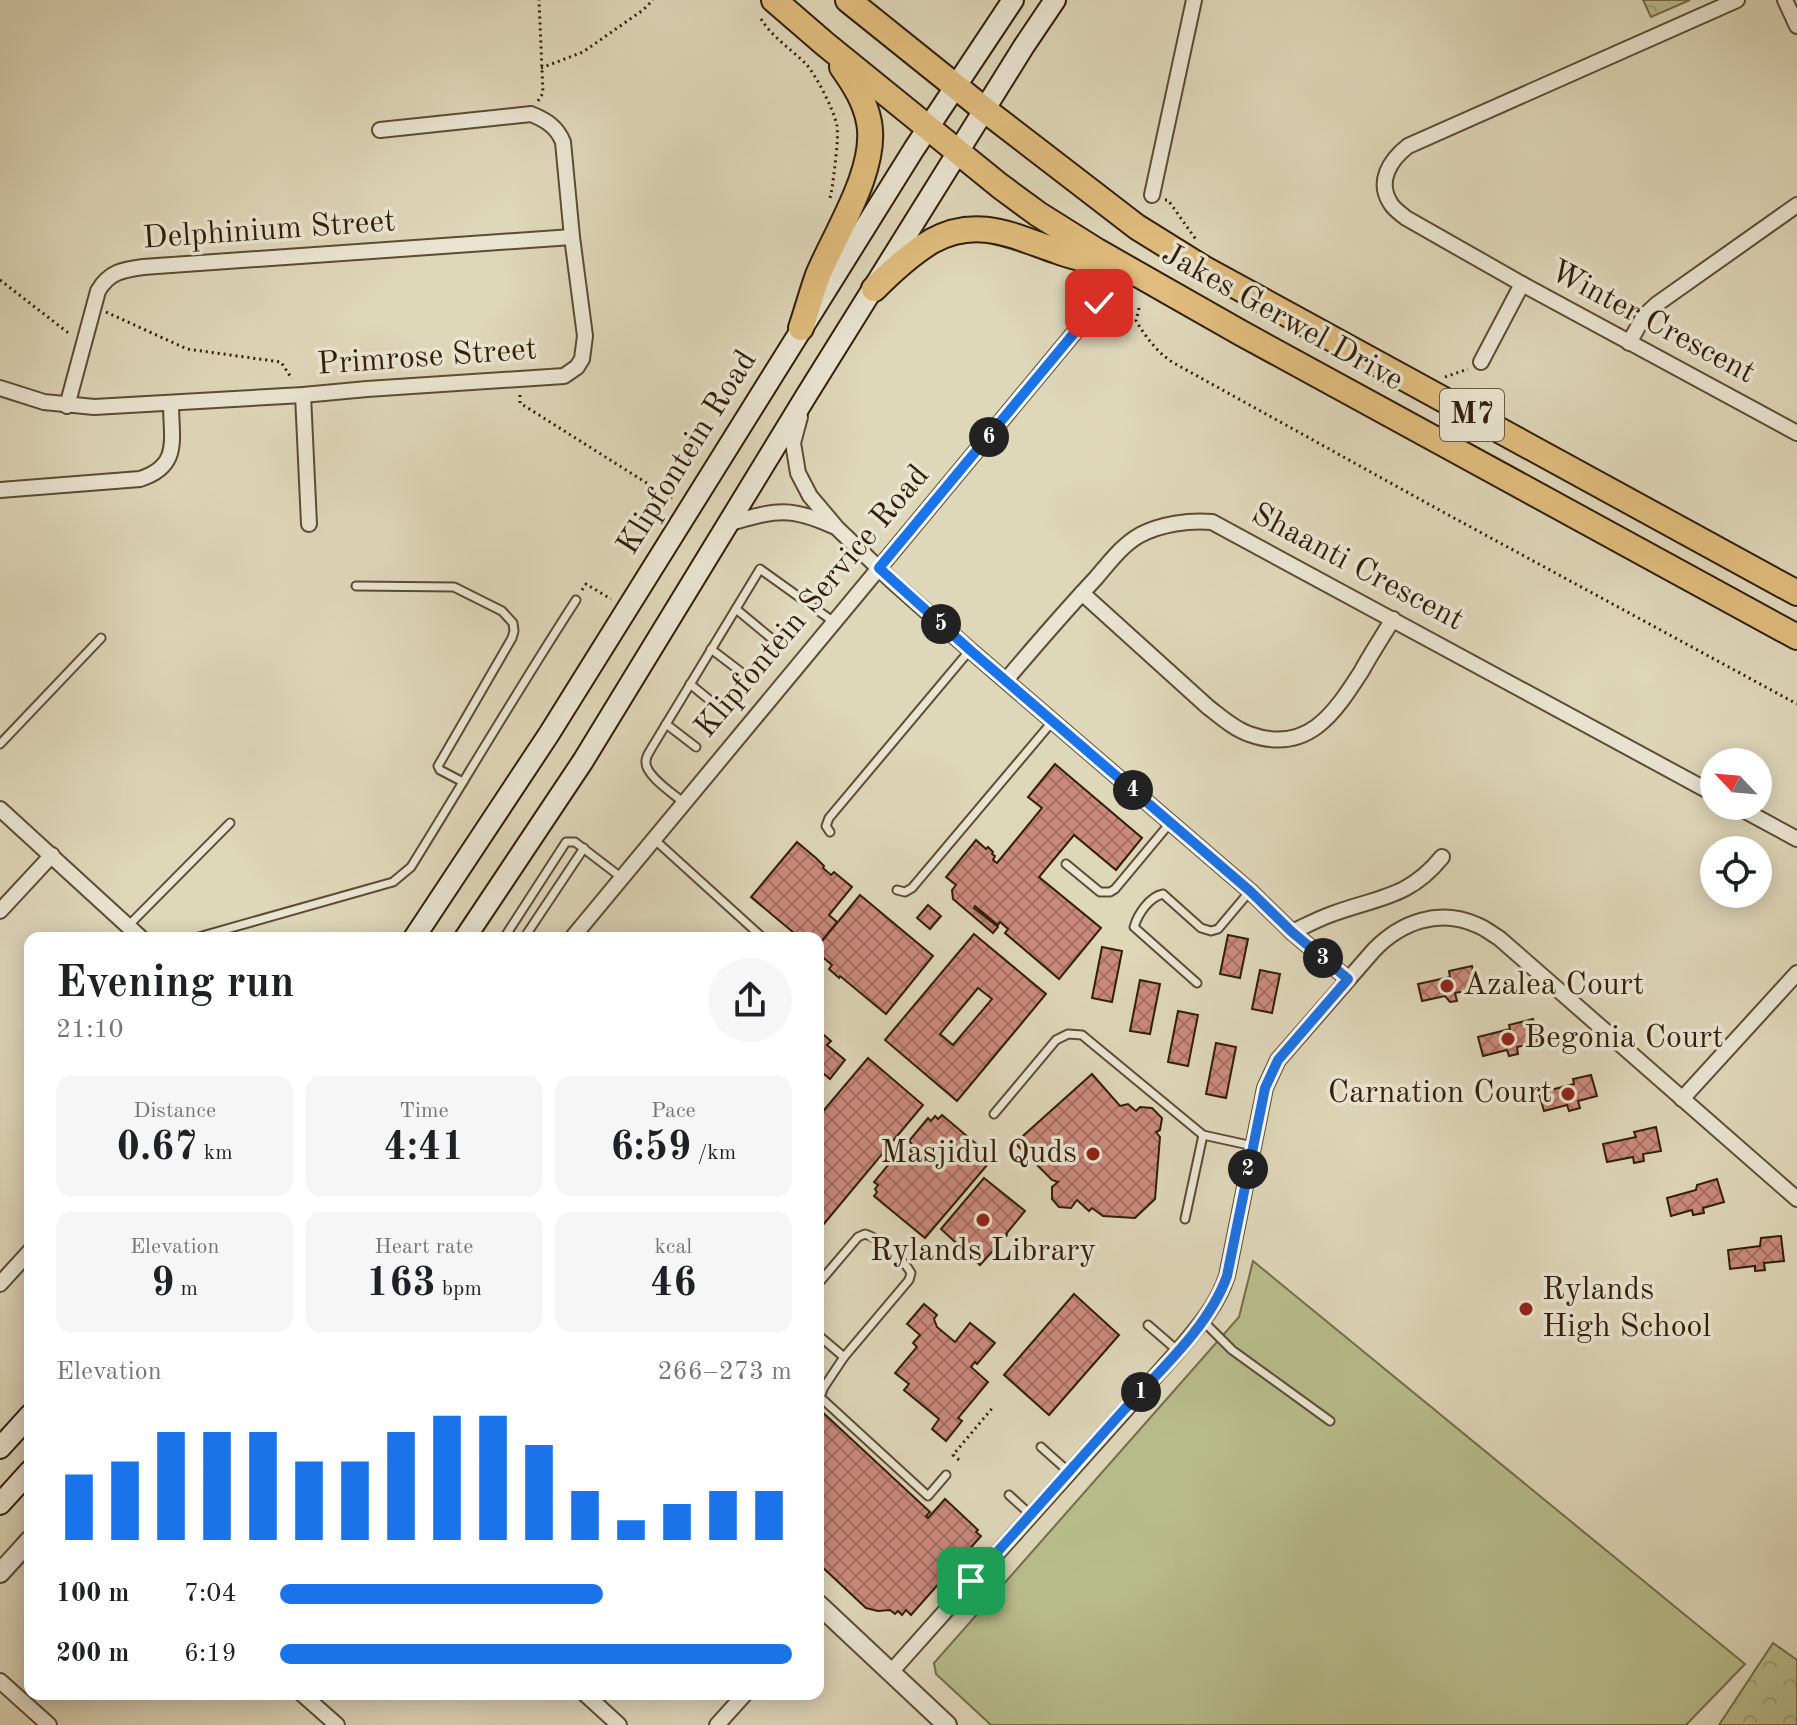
<!DOCTYPE html>
<html lang="en">
<head>
<meta charset="utf-8">
<style>
	body { margin:0; font-family:"Old Standard TT",serif; background:#f6f6f6; color:#202124; height:100vh; display:flex; flex-direction:column; font-size:30px; white-space:nowrap }
	* { box-sizing:border-box; margin:0 }
	p { font-size:26px; color:#757577 }
	.icon { flex:none; width:44px; height:44px; fill:none; stroke:currentColor; stroke-width:2; stroke-linecap:round; stroke-linejoin:round }
	.map { position:relative; flex:1; overflow:hidden }
	.details { position:absolute; left:24px; top:932px; width:800px; height:768px; display:flex; flex-direction:column; background:#fff; border-radius:16px; box-shadow:0 4px 20px #0003 }
	.details>* { flex:none }
	.needle { width:52px; rotate:296deg }
	.controls { position:absolute; left:1700px; top:748px; display:grid; gap:16px }
	.controls a { display:grid; place-items:center; width:72px; height:72px; border-radius:50%; background:#fff; box-shadow:0 4px 20px #0003; font-size:40px }
	.pin { position:absolute; display:grid; place-items:center; width:68px; height:68px; color:#fff; margin:-34px; border-radius:16px; box-shadow:0 4px 12px #0006 }
	.km { position:absolute; width:40px; height:40px; margin:-20px; border-radius:50%; background:#222; color:#fff; font-size:22px; line-height:40px; text-align:center }
	.round { display:grid; place-items:center; flex:none; width:84px; height:84px; border-radius:42px; background:#f6f6f6 }
	.headline { display:flex; align-items:center; justify-content:space-between; height:136px; padding:0 32px }
	h1 { font-size:44px; font-weight:700; line-height:60px }
	.stats { display:grid; grid-template-columns:repeat(3,1fr); gap:12px; height:136px; padding:8px 32px }
	.stats div { display:grid; align-content:center; border-radius:16px; background:#f6f6f6; text-align:center }
	.stats b { font-size:40px; font-weight:700 }
	.stats small { font-size:22px; font-weight:400 }
	.stats p { font-size:22px }
	.chart { height:224px; padding:16px 32px }
	.chart p { display:flex; justify-content:space-between }
	.chart svg { width:100%; height:144px; margin-top:8px; stroke:#1a73e8; stroke-width:6 }
	ul { padding:0 32px; list-style:none; font-size:26px }
	li { display:grid; grid-template-columns:128px 96px 1fr; align-items:center; height:60px }
	li i { height:20px; border-radius:10px; background:#1a73e8 }
	.map>svg:first-child { display:block }
	.forest { fill:url(#forest-crowns); stroke:#746d4a; stroke-width:2 }
	.pitch { fill:#b8bc8b; stroke:#746d4a; stroke-width:2 }
	.building { fill:url(#building-cross-hatch); stroke:#311e08; stroke-width:2; fill-rule:evenodd }
	.lines { fill:none; stroke-linecap:round; stroke-linejoin:round }
	.service-casing { stroke:#5c4c34; stroke-width:11 }
	.minor-casing { stroke:#5c4c34; stroke-width:18 }
	.tertiary-casing { stroke:#5c4c34; stroke-width:22 }
	.secondary-casing { stroke:#311e08; stroke-width:24 }
	.trunk-casing { stroke:#311e08; stroke-width:28 }
	.path { stroke:#311e08; stroke-width:3; stroke-dasharray:2 4; stroke-linecap:butt }
	.service { stroke:#eae5d2; stroke-width:7 }
	.minor { stroke:#eae5d2; stroke-width:14 }
	.tertiary { stroke:#eae5d2; stroke-width:18 }
	.secondary { stroke:#eae5d2; stroke-width:20 }
	.trunk { stroke:#e0bc7d; stroke-width:24 }
	.route-casing { stroke:#fff; stroke-width:16 }
	.route { stroke:#1a73e8; stroke-width:10 }
	.poi-dot { fill:#8f2418; stroke:#eae5d2; stroke-width:3 }
	.labels { text-anchor:middle; dominant-baseline:central; stroke-width:7; stroke-linejoin:round; paint-order:stroke }
	.shield { fill:#eae5d2; stroke:#685a45; stroke-width:2 }
	.shield-label { font-size:30px; font-weight:bold; fill:#311e08 }
	.street-label { font-size:32px; fill:#311e08; stroke:#eae5d2 }
	.poi-label { font-size:32px; fill:#311e08; stroke:#eae5d2; text-anchor:start }
</style>
</head>
<body>
<div class="map">
<svg width="1797" height="1725" viewBox="0 0 1797 1725">
	<defs>
		<pattern id="forest-crowns" width="20" height="18" patternUnits="userSpaceOnUse" patternTransform="scale(2)"><rect width="20" height="18" fill="#b8bc8b"/><path d="M2 6a3 3 0 1 1 6 0M12 15a3 3 0 1 1 6 0" fill="none" stroke="#9fa176"/></pattern>
		<pattern id="building-cross-hatch" width="8" height="8" patternUnits="userSpaceOnUse" patternTransform="scale(2)"><rect width="8" height="8" fill="#cc8a7e"/><path d="M0 0l8 8M0 8l8-8" fill="none" stroke="#a67065"/></pattern>
	</defs>
	<rect width="100%" height="100%" fill="#dfd7ba"/>
	<filter id="stains"><feTurbulence type="fractalNoise" baseFrequency=".0025" numOctaves="4"/><feColorMatrix values="0 0 0 0 .2 0 0 0 0 .09 0 0 0 0 .02 0 0 0 .5 -.17"/></filter>
	<radialGradient id="worn" r=".72"><stop offset=".6" stop-color="#630" stop-opacity="0"/><stop offset="1" stop-color="#630" stop-opacity=".3"/></radialGradient>
	<!-- forest -->
	<g class="forest">
		<path d="M1643 0H1690L1651 17Z"/>
		<path d="M1773 1643 1797 1660V1725H1719Z"/>
	</g>
	<!-- pitch -->
	<path class="pitch" d="M1253 1261 1745 1664 1686 1725H991L936 1674 934 1663 1239 1317Z"/>
	<!-- building -->
	<g class="building">
		<path d="M1055 764 1142 838 1116 870 1074 835 1039 877 1101 928 1059 979 1005 933 1008 929 1000 922 998 925 975 906 974 908 998 927 993 933 953 899 952 890 956 885 946 877 976 840 986 849 988 847 993 852 992 854 995 856 993 860 997 863 1042 808 1028 797Z"/>
		<path d="M797 842 816 858 824 866 823 868 831 875 834 872 852 887 829 915 837 922 818 946V938H800L751 897Z"/>
		<path d="M860 895 933 956 886 1014 840 976 839 978 829 969 832 965 818 953V946Z"/>
		<path d="M928 905 941 916 930 929 917 918Z"/>
		<path d="M974 934 1046 994 957 1101 885 1040ZM978 988 992 999 953 1045 940 1034Z"/>
		<path d="M1228 935 1248 939 1240 978 1220 974Z"/>
		<path d="M1102 947 1122 951 1112 1002 1092 998Z"/>
		<path d="M1472 966 1476 989 1455 993 1457 1001 1450 1002 1445 996 1422 1001 1418 984 1450 977 1449 971Z"/>
		<path d="M1260 970 1280 974 1272 1013 1252 1009Z"/>
		<path d="M1140 980 1160 984 1150 1034 1130 1031Z"/>
		<path d="M1178 1011 1198 1015 1188 1066 1168 1062Z"/>
		<path d="M1533 1019 1538 1042 1517 1047 1518 1054 1509 1056 1507 1050 1483 1056 1478 1037 1510 1029 1509 1025Z"/>
		<path d="M818 1030 831 1041 827 1045 845 1060 830 1079 818 1069Z"/>
		<path d="M1216 1043 1236 1047 1226 1098 1206 1094Z"/>
		<path d="M868 1058 923 1105 818 1231V1117Z"/>
		<path d="M1092 1074 1120 1106 1128 1104 1136 1111 1140 1107 1152 1108 1162 1118 1160 1130 1156 1132 1160 1137 1155 1199 1135 1218 1103 1216 1092 1208 1089 1211 1077 1200 1071 1208 1059 1207 1052 1199V1187L1058 1182 1052 1180 1015 1143Z"/>
		<path d="M1591 1075 1597 1096 1578 1101 1580 1108 1569 1111 1567 1105 1544 1111 1539 1093 1574 1084 1573 1079Z"/>
		<path d="M942 1115 993 1158 925 1238 874 1196 877 1192 875 1189 878 1185 874 1182 893 1159 897 1162 912 1144 909 1141 928 1118 931 1121 935 1116 938 1119Z"/>
		<path d="M1656 1127 1661 1151 1643 1154 1644 1161 1634 1163 1633 1157 1607 1162 1603 1144 1636 1137 1634 1132Z"/>
		<path d="M984 1178 1025 1211 1006 1234 1007 1235 980 1265 941 1229Z"/>
		<path d="M1717 1179 1724 1202 1703 1208 1704 1213 1693 1215 1692 1210 1671 1216 1667 1198 1696 1190 1697 1185Z"/>
		<path d="M1781 1236 1784 1261 1764 1263 1765 1270 1755 1271V1266L1730 1269 1728 1250 1760 1246 1761 1238Z"/>
		<path d="M1074 1294 1119 1335 1049 1415 1004 1375Z"/>
		<path d="M924 1304 937 1315 934 1319 937 1327 955 1342 970 1323 995 1343 977 1364 975 1362 971 1367 988 1382 958 1418 962 1421 946 1441 932 1429 939 1419 904 1390 909 1384 895 1373 917 1347 913 1343 920 1335 907 1324Z"/>
		<path d="M818 1408 930 1512 926 1516 928 1518 945 1499 978 1530 976 1532 981 1536 911 1615 906 1610 902 1615 898 1611 895 1614 890 1610 878 1611 866 1608 818 1563Z"/>
	</g>
	<g class="lines">
		<defs>
			<g id="service">
				<path d="M356 586 454 587 502 611 513 623 514 631 512 638 438 766 440 770 463 782"/>
				<path d="M736 609 777 643"/>
				<path d="M711 649 745 675"/>
				<path d="M690 684 723 711"/>
				<path d="M666 724 696 747"/>
				<path d="M0 744 101 638"/>
				<path d="M684 803C674 794 644 775 646 761 646 756 649 753 651 749L760 569 834 622"/>
				<path d="M830 832 826 826 829 818 970 650"/>
				<path d="M655 840 763 938"/>
				<path d="M1066 864 1100 892H1110L1115 889 1170 823"/>
				<path d="M897 890 905 892 912 888 1052 722"/>
				<path d="M128 926 230 823"/>
				<path d="M195 938 393 882 411 867C466 778 519 688 576 600"/>
				<path d="M504 938 566 842H575L622 878"/>
				<path d="M524 938 584 848"/>
				<path d="M1197 983 1134 927C1138 914 1149 897 1163 894L1201 928 1211 931 1218 929 1250 891"/>
				<path d="M994 1114 1056 1040 1068 1034 1082 1035 1203 1135 1185 1219"/>
				<path d="M1203 1135 1253 1146"/>
				<path d="M818 1284 858 1237 865 1234C877 1237 905 1261 911 1273L909 1280 844 1357 818 1335"/>
				<path d="M1203 1321 1232 1350 1330 1421"/>
				<path d="M1148 1325 1178 1351"/>
				<path d="M844 1357 824 1387 820 1397 928 1496 946 1475"/>
				<path d="M1041 1447 1069 1472"/>
				<path d="M1009 1495 1031 1515"/>
			</g>
			<g id="minor">
				<path d="M1737 0 1408 146C1390 160 1376 182 1391 204 1394 209 1401 214 1406 218L1522 284 1797 433"/>
				<path d="M1785 0 1797 26"/>
				<path d="M1152 195 1194 0"/>
				<path d="M1629 343 1644 316 1657 304 1797 205"/>
				<path d="M1481 362 1522 284"/>
				<path d="M0 388 44 402 94 407 303 395 367 389 564 376 577 367 582 359 585 336 572 237 563 142C557 127 546 120 531 114L380 130"/>
				<path d="M303 395 309 524"/>
				<path d="M67 406 98 291C109 272 122 270 143 267L572 237"/>
				<path d="M800 417 793 443 798 473 810 496 837 528 892 581 970 650 1250 891 1292 932 1348 979"/>
				<path d="M0 490 140 479C181 466 171 439 171 404"/>
				<path d="M727 524C774 511 787 505 833 526"/>
				<path d="M1082 593 1208 707C1221 717 1234 729 1249 734 1307 755 1334 714 1361 672 1371 654 1382 637 1393 619"/>
				<path d="M1006 680C1035 646 1065 611 1096 578 1109 563 1122 545 1140 535 1161 524 1189 520 1212 522L1714 794"/>
				<path d="M1736 806 1797 839"/>
				<path d="M0 809 141 938"/>
				<path d="M0 911 52 855"/>
				<path d="M1292 932C1305 926 1318 919 1332 914 1378 897 1409 898 1442 857"/>
				<path d="M572 938 1099 303"/>
				<path d="M1682 1099 1797 973"/>
				<path d="M0 1284 30 1251"/>
				<path d="M891 1672 1178 1351C1198 1327 1217 1306 1227 1276L1265 1088 1278 1060 1374 950C1401 922 1439 908 1477 925 1485 928 1492 934 1499 938L1797 1199"/>
				<path d="M0 1681 49 1725"/>
				<path d="M302 1694 337 1725"/>
				<path d="M585 1694 619 1725"/>
				<path d="M717 1725 745 1694"/>
			</g>
			<g id="tertiary">
				<path d="M0 1573 30 1540"/>
				<path d="M818 1604 947 1725"/>
			</g>
			<g id="secondary">
				<path d="M414 938 549 734 914 149 1013 0"/>
				<path d="M465 938 583 761 806 396 1024 46 1055 0"/>
				<path d="M0 1448 30 1415"/>
				<path d="M0 1504 30 1471"/>
			</g>
			<g id="trunk">
				<path d="M774 0 825 44 1000 186 1038 214 1097 251 1241 333 1797 637"/>
				<path d="M848 0 985 110 1137 227 1203 268 1797 593"/>
				<path d="M874 289C892 271 910 254 932 241 977 216 1013 236 1057 251 1072 257 1089 260 1105 264"/>
				<path d="M801 328C807 310 812 292 818 275 836 232 878 169 869 122 865 101 854 84 842 67"/>
			</g>
		</defs>
		<!-- service casing -->
		<use href="#service" class="service-casing"/>
		<!-- minor casing -->
		<use href="#minor" class="minor-casing"/>
		<!-- tertiary casing -->
		<use href="#tertiary" class="tertiary-casing"/>
		<!-- secondary casing -->
		<use href="#secondary" class="secondary-casing"/>
		<!-- trunk casing -->
		<use href="#trunk" class="trunk-casing"/>
		<!-- path -->
		<g class="path">
			<path d="M761 19C772 37 791 49 806 64 816 75 834 110 837 126 839 139 834 173 832 189L830 198 831 199"/>
			<path d="M541 68 583 52 643 10 653 0"/>
			<path d="M538 101 543 93 539 0"/>
			<path d="M1165 200H1168L1197 241"/>
			<path d="M0 280 71 335"/>
			<path d="M1139 308 1136 321C1146 337 1156 351 1172 362L1443 512 1797 704"/>
			<path d="M106 312 187 349 281 362 292 379"/>
			<path d="M1445 377 1468 369"/>
			<path d="M520 395V403L672 499"/>
			<path d="M582 590 586 584 611 599"/>
			<path d="M959 1460 953 1455 994 1406"/>
		</g>
		<!-- service -->
		<use href="#service" class="service"/>
		<!-- minor -->
		<use href="#minor" class="minor"/>
		<!-- tertiary -->
		<use href="#tertiary" class="tertiary"/>
		<!-- secondary -->
		<use href="#secondary" class="secondary"/>
		<!-- trunk -->
		<use href="#trunk" class="trunk"/>
	</g>
	<g class="lines">
		<defs>
			<path id="route" d="M971 1581C1022 1525 1072 1468 1123 1411 1159 1371 1209 1327 1227 1276L1265 1088 1278 1060 1348 979 1292 932 1250 891 970 650 879 568 1099 303"/>
		</defs>
		<!-- route casing -->
		<use href="#route" class="route-casing"/>
		<!-- route -->
		<use href="#route" class="route"/>
	</g>
	<!-- markers -->
	<g class="poi-dot">
		<circle cx="1447" cy="986" r="8"/>
		<circle cx="1508" cy="1039" r="8"/>
		<circle cx="1568" cy="1094" r="8"/>
		<circle cx="1093" cy="1154" r="8"/>
		<circle cx="983" cy="1220" r="8"/>
		<circle cx="1526" cy="1309" r="8"/>
	</g>
	<g class="labels">
		<!-- shield labels -->
		<rect class="shield" x="1440" y="389" width="64" height="52" rx="6"/>
		<g class="shield-label">
			<text x="1472" y="415">M7</text>
		</g>
		<!-- street labels -->
		<g class="street-label">
			<text transform="translate(269 231) rotate(-4)">Delphinium Street</text>
			<text transform="translate(1282 318) rotate(29)">Jakes Gerwel Drive</text>
			<text transform="translate(1652 323) rotate(28)">Winter Crescent</text>
			<text transform="translate(427 358) rotate(-4)">Primrose Street</text>
			<text transform="translate(688 453) rotate(-58)">Klipfontein Road</text>
			<text transform="translate(1357 568) rotate(28)">Shaanti Crescent</text>
			<text transform="translate(813 602) rotate(-50)">Klipfontein Service Road</text>
		</g>
		<!-- poi labels -->
		<g class="poi-label">
			<text x="1463" y="986">Azalea Court</text>
			<text x="1524" y="1039">Begonia Court</text>
			<text x="1552" y="1094" text-anchor="end">Carnation Court</text>
			<text x="1077" y="1154" text-anchor="end">Masjidul Quds</text>
			<text x="983" y="1252" text-anchor="middle">Rylands Library</text>
			<text x="1542" y="1291">Rylands<tspan x="1542" dy="37">High School</tspan></text>
		</g>
	</g>
	<rect width="100%" height="100%" filter="url(#stains)"/>
	<rect width="100%" height="100%" fill="url(#worn)"/>
</svg>
<div class="controls">
<a><svg class="needle" viewBox="-14 -14 28 28"><path d="M0-13l5 13h-10z" fill="#e53935"/><path d="M0 13l5-13h-10z" fill="#757577"/></svg></a>
<a><svg class="icon" aria-label="locate" viewBox="0 0 24 24"><circle cx="12" cy="12" r="6"/><path d="M12 2v4M12 18v4M2 12h4M18 12h4"/></svg></a>
</div>
<div class="pin" style="left:971px;top:1581px;background:#1e9e55"><svg class="icon" aria-label="arrive" viewBox="0 0 24 24"><path d="M6 21V4h12l-3 4 3 4H6"/></svg></div>
<div class="pin" style="left:1099px;top:303px;background:#d93025"><svg class="icon" aria-label="check" viewBox="0 0 24 24"><path d="M5 12l5 5 9-10"/></svg></div>
<b class="km" style="left:1141px;top:1392px">1</b>
<b class="km" style="left:1248px;top:1169px">2</b>
<b class="km" style="left:1323px;top:958px">3</b>
<b class="km" style="left:1133px;top:790px">4</b>
<b class="km" style="left:941px;top:624px">5</b>
<b class="km" style="left:989px;top:437px">6</b>
<section class="details">
<div class="headline"><div><h1>Evening run</h1><p>21:10</p></div><a class="round"><svg class="icon" aria-label="share" viewBox="0 0 24 24"><path d="M12 15V3M7 8l5-5 5 5M5 13v7h14v-7"/></svg></a></div>
<div class="stats">
<div><p>Distance</p><b>0.67<small> km</small></b></div>
<div><p>Time</p><b>4:41</b></div>
<div><p>Pace</p><b>6:59<small> /km</small></b></div>
</div>
<div class="stats">
<div><p>Elevation</p><b>9<small> m</small></b></div>
<div><p>Heart rate</p><b>163<small> bpm</small></b></div>
<div><p>kcal</p><b>46</b></div>
</div>
<div class="chart"><p><span>Elevation</span>266–273 m</p>
<svg viewBox="0 0 160 44" preserveAspectRatio="none"><path d="M5 44V24M15 44V20M25 44V11M35 44V11M45 44V11M55 44V20M65 44V20M75 44V11M85 44V6M95 44V6M105 44V15M115 44V29M125 44V38M135 44V33M145 44V29M155 44V29"/></svg>
</div>
<ul>
<li><b>100 m</b>7:04<i style="width:63%"></i></li>
<li><b>200 m</b>6:19<i style="width:100%"></i></li>
</ul>
</section>
</div>
</body>
</html>
